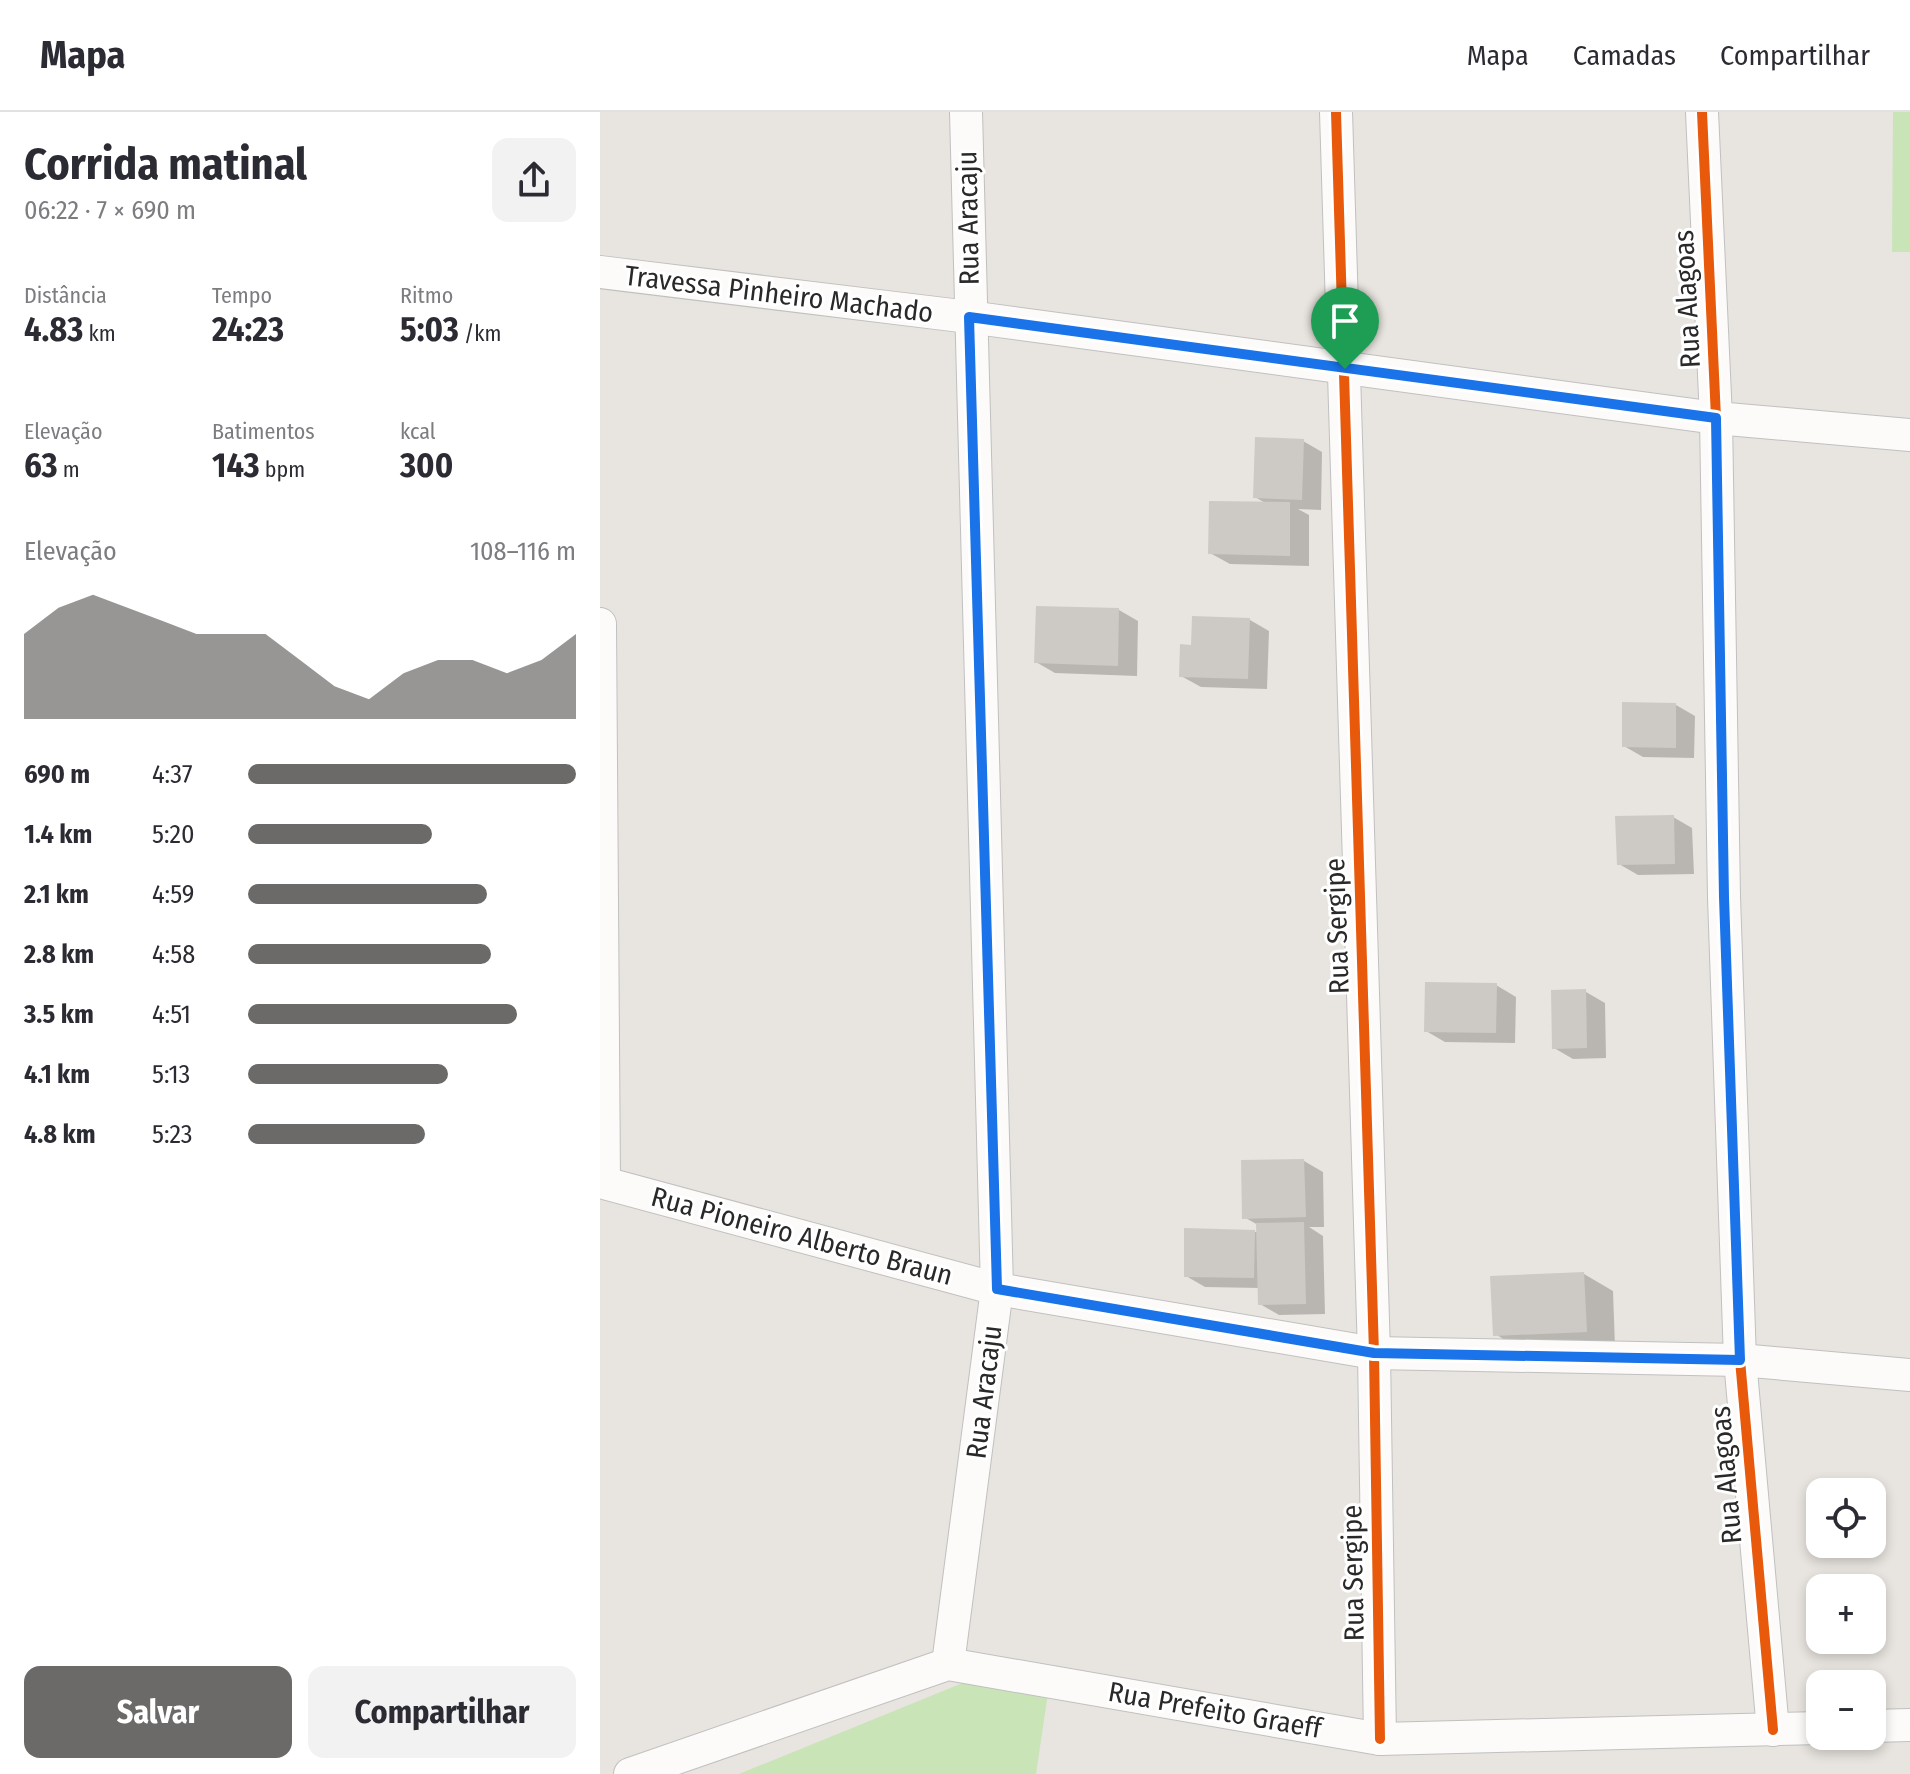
<!DOCTYPE html>
<html lang="pt">
<head>
<meta charset="utf-8">
<style>
	body { margin:0; font-family:"Fira Sans Condensed",sans-serif; background:#f2f2f3; color:#2b2b33; height:100vh; display:flex; flex-direction:column; font-size:30px; white-space:nowrap }
	* { box-sizing:border-box; margin:0 }
	p { font-size:26px; color:#7c7c81 }
	.icon { flex:none; width:44px; height:44px; fill:none; stroke:currentColor; stroke-width:2; stroke-linecap:round; stroke-linejoin:round }
	.map { position:relative; flex:1; overflow:hidden }
	.panel { display:flex; flex-direction:column; background:#fff; width:600px }
	.panel>* { flex:none }
	.buttons { position:absolute; left:1206px; top:1366px; display:grid; gap:16px }
	.buttons a { display:grid; place-items:center; width:80px; height:80px; border-radius:16px; background:#fff; box-shadow:0 4px 12px #0003; font-size:40px }
	.pin { position:absolute; display:grid; place-items:center; width:68px; height:68px; color:#fff; margin:-82px -34px; border-radius:50% 50% 50% 0; rotate:-45deg; box-shadow:0 0 8px #0007 }
	.pin .icon { rotate:45deg }
	.round { display:grid; place-items:center; flex:none; width:84px; height:84px; border-radius:16px; background:#f2f2f3 }
	.summary { display:flex; align-items:center; justify-content:space-between; height:136px; padding:0 24px }
	h1 { font-size:44px; font-weight:700; line-height:60px }
	.stats { display:grid; grid-template-columns:repeat(3,1fr); gap:12px; height:136px; padding:8px 24px }
	.stats div { display:grid; align-content:center }
	.stats b { font-size:34px; font-weight:700 }
	.stats small { font-size:22px; font-weight:400 }
	.stats p { font-size:22px }
	.chart { height:224px; padding:16px 24px }
	.chart p { display:flex; justify-content:space-between }
	.chart svg { width:100%; height:144px; margin-top:8px; fill:#6c6a69; opacity:.7 }
	.button { display:flex; gap:16px; margin-top:auto; padding:16px 24px }
	.button a { flex:1; height:92px; border-radius:16px; background:#6c6a69; color:#fff; font-size:32px; font-weight:700; line-height:92px; text-align:center }
	.button a+a { background:#f2f2f3; color:#2b2b33 }
	ul { padding:0 24px; list-style:none; font-size:26px }
	li { display:grid; grid-template-columns:128px 96px 1fr; align-items:center; height:60px }
	li i { height:20px; border-radius:10px; background:#6c6a69 }
	header { display:flex; align-items:center; gap:48px; box-sizing:border-box; height:112px; padding:0 40px; background:#fff; border-bottom:2px solid #e1e1e2 }
	header strong { font-size:38px }
	nav { display:flex; gap:44px; margin-inline-start:auto; font-size:28px }
	main { display:flex; flex:1; min-height:0 }
	.map>svg:first-child { display:block }
	.green { fill:#c9e4b7 }
	.shadow { fill:#0003 }
	.building { fill:#cdcac6 }
	.lines { fill:none; stroke-linecap:round; stroke-linejoin:round }
	.minor-casing { stroke:#c1c0c1; stroke-width:34 }
	.minor { stroke:#fcfbfa; stroke-width:32 }
	.cycleway-casing { stroke:#fff; stroke-width:15 }
	.cycleway { stroke:#e8590c; stroke-width:10 }
	.route-casing { stroke:#fff; stroke-width:16 }
	.route { stroke:#1a73e8; stroke-width:10 }
	.labels { text-anchor:middle; dominant-baseline:central; stroke-width:6; stroke-linejoin:round; paint-order:stroke }
	.street-label { font-size:28px; fill:#292929; stroke:#fff }
</style>
</head>
<body>
<header>
<strong>Mapa</strong>
<nav><a>Mapa</a><a>Camadas</a><a>Compartilhar</a></nav>
</header>
<main>
<section class="panel">
<div class="summary"><div><h1>Corrida matinal</h1><p>06:22 · 7 × 690 m</p></div><a class="round"><svg class="icon" aria-label="share" viewBox="0 0 24 24"><path d="M12 15V3M7 8l5-5 5 5M5 13v7h14v-7"/></svg></a></div>
<div class="stats">
<div><p>Distância</p><b>4.83<small> km</small></b></div>
<div><p>Tempo</p><b>24:23</b></div>
<div><p>Ritmo</p><b>5:03<small> /km</small></b></div>
</div>
<div class="stats">
<div><p>Elevação</p><b>63<small> m</small></b></div>
<div><p>Batimentos</p><b>143<small> bpm</small></b></div>
<div><p>kcal</p><b>300</b></div>
</div>
<div class="chart"><p><span>Elevação</span>108–116 m</p>
<svg viewBox="0 0 160 44" preserveAspectRatio="none"><path d="M0 44V18L10 10L20 6L30 10L40 14L50 18L60 18L70 18L80 26L90 34L100 38L110 30L120 26L130 26L140 30L150 26L160 18V44z"/></svg>
</div>
<ul>
<li><b>690 m</b>4:37<i style="width:100%"></i></li>
<li><b>1.4 km</b>5:20<i style="width:56%"></i></li>
<li><b>2.1 km</b>4:59<i style="width:73%"></i></li>
<li><b>2.8 km</b>4:58<i style="width:74%"></i></li>
<li><b>3.5 km</b>4:51<i style="width:82%"></i></li>
<li><b>4.1 km</b>5:13<i style="width:61%"></i></li>
<li><b>4.8 km</b>5:23<i style="width:54%"></i></li>
</ul>
<div class="button"><a>Salvar</a><a>Compartilhar</a></div>
</section>
<div class="map">
<svg width="1310" height="1662" viewBox="0 0 1310 1662">
	<rect width="100%" height="100%" fill="#e8e4df"/>
	<!-- green -->
	<g class="green">
		<path d="M1293 0H1310V140H1292Z"/>
		<path d="M370 1568 448 1581 436 1662H139Z"/>
	</g>
	<!-- shadow -->
	<g class="shadow">
		<path d="M703 329 722 340 721 398 698 397 709 403V454L630 452 610 441 667 392 655 385Z"/>
		<path d="M519 498 538 509 537 564 455 561 436 550Z"/>
		<path d="M650 508 669 519 667 577 601 575 581 564 593 535Z"/>
		<path d="M1076 593 1095 604 1094 646 1043 645 1024 634Z"/>
		<path d="M1073 705 1092 716 1094 762 1038 763 1019 752Z"/>
		<path d="M896 873 916 885 915 931 845 930 826 919Z"/>
		<path d="M986 880 1005 891 1006 946 973 947 954 936Z"/>
		<path d="M704 1049 723 1060 724 1115H709L723 1124 725 1202 679 1203 660 1192V1176L605 1175 586 1164V1118L658 1120V1113L644 1105Z"/>
		<path d="M984 1162 1013 1179 1015 1235 924 1239 895 1222Z"/>
	</g>
	<!-- building -->
	<g class="building">
		<path d="M655 325 704 327 702 388 653 386Z"/>
		<path d="M609 389 690 390V444L608 442Z"/>
		<path d="M436 494 519 496 518 554 434 551Z"/>
		<path d="M592 504 650 506 648 567 579 565 580 532 591 533Z"/>
		<path d="M1022 590 1076 591V636L1022 635Z"/>
		<path d="M1074 703 1075 752 1017 753 1015 704Z"/>
		<path d="M825 870 897 871 896 921 824 920Z"/>
		<path d="M986 877 987 936 952 937 951 878Z"/>
		<path d="M704 1047 706 1105 642 1107 641 1048Z"/>
		<path d="M704 1110 706 1192 658 1193 656 1111Z"/>
		<path d="M584 1116 655 1118 654 1166 584 1165Z"/>
		<path d="M984 1160 987 1220 893 1224 890 1164Z"/>
	</g>
	<g class="lines">
		<defs>
			<g id="minor">
				<path d="M736 0 774 1241 780 1627"/>
				<path d="M1102 0 1116 306 1124 785 1140 1248 1173 1618"/>
				<path d="M0 160 369 205 1116 306 1310 323"/>
				<path d="M0 512 4 1070"/>
				<path d="M0 1070 397 1177 774 1241 1140 1248 1310 1263"/>
				<path d="M348 1552 397 1177 366 0"/>
				<path d="M1272 1614 1310 1613"/>
				<path d="M30 1662 348 1552 780 1627 1220 1616"/>
			</g>
		</defs>
		<!-- minor casing -->
		<use href="#minor" class="minor-casing"/>
		<!-- minor -->
		<use href="#minor" class="minor"/>
		<defs>
			<g id="cycleway">
				<path d="M736 0 774 1241 780 1627"/>
				<path d="M1102 0 1116 306 1124 785 1140 1248 1173 1618"/>
			</g>
		</defs>
		<!-- cycleway casing -->
		<use href="#cycleway" class="cycleway-casing"/>
		<!-- cycleway -->
		<use href="#cycleway" class="cycleway"/>
	</g>
	<g class="lines">
		<defs>
			<path id="route" d="M369 205 1116 306 1124 785 1140 1248 774 1241 397 1177Z"/>
		</defs>
		<!-- route casing -->
		<use href="#route" class="route-casing"/>
		<!-- route -->
		<use href="#route" class="route"/>
	</g>
	<g class="labels">
		<!-- street labels -->
		<g class="street-label">
			<text transform="translate(368 106) rotate(-91)">Rua Aracaju</text>
			<text transform="translate(179 182) rotate(7)">Travessa Pinheiro Machado</text>
			<text transform="translate(1087 187) rotate(-93)">Rua Alagoas</text>
			<text transform="translate(737 814) rotate(-92)">Rua Sergipe</text>
			<text transform="translate(202 1124) rotate(15)">Rua Pioneiro Alberto Braun</text>
			<text transform="translate(384 1280) rotate(-83)">Rua Aracaju</text>
			<text transform="translate(1126 1363) rotate(-95)">Rua Alagoas</text>
			<text transform="translate(753 1461) rotate(-91)">Rua Sergipe</text>
			<text transform="translate(615 1598) rotate(10)">Rua Prefeito Graeff</text>
		</g>
	</g>
</svg>
<div class="buttons">
<a><svg class="icon" aria-label="locate" viewBox="0 0 24 24"><circle cx="12" cy="12" r="6"/><path d="M12 2v4M12 18v4M2 12h4M18 12h4"/></svg></a>
<a>+</a>
<a>−</a>
</div>
<div class="pin" style="left:745px;top:257px;background:#1e9e55"><svg class="icon" aria-label="arrive" viewBox="0 0 24 24"><path d="M6 21V4h12l-3 4 3 4H6"/></svg></div>
</div>
</main>
</body>
</html>
